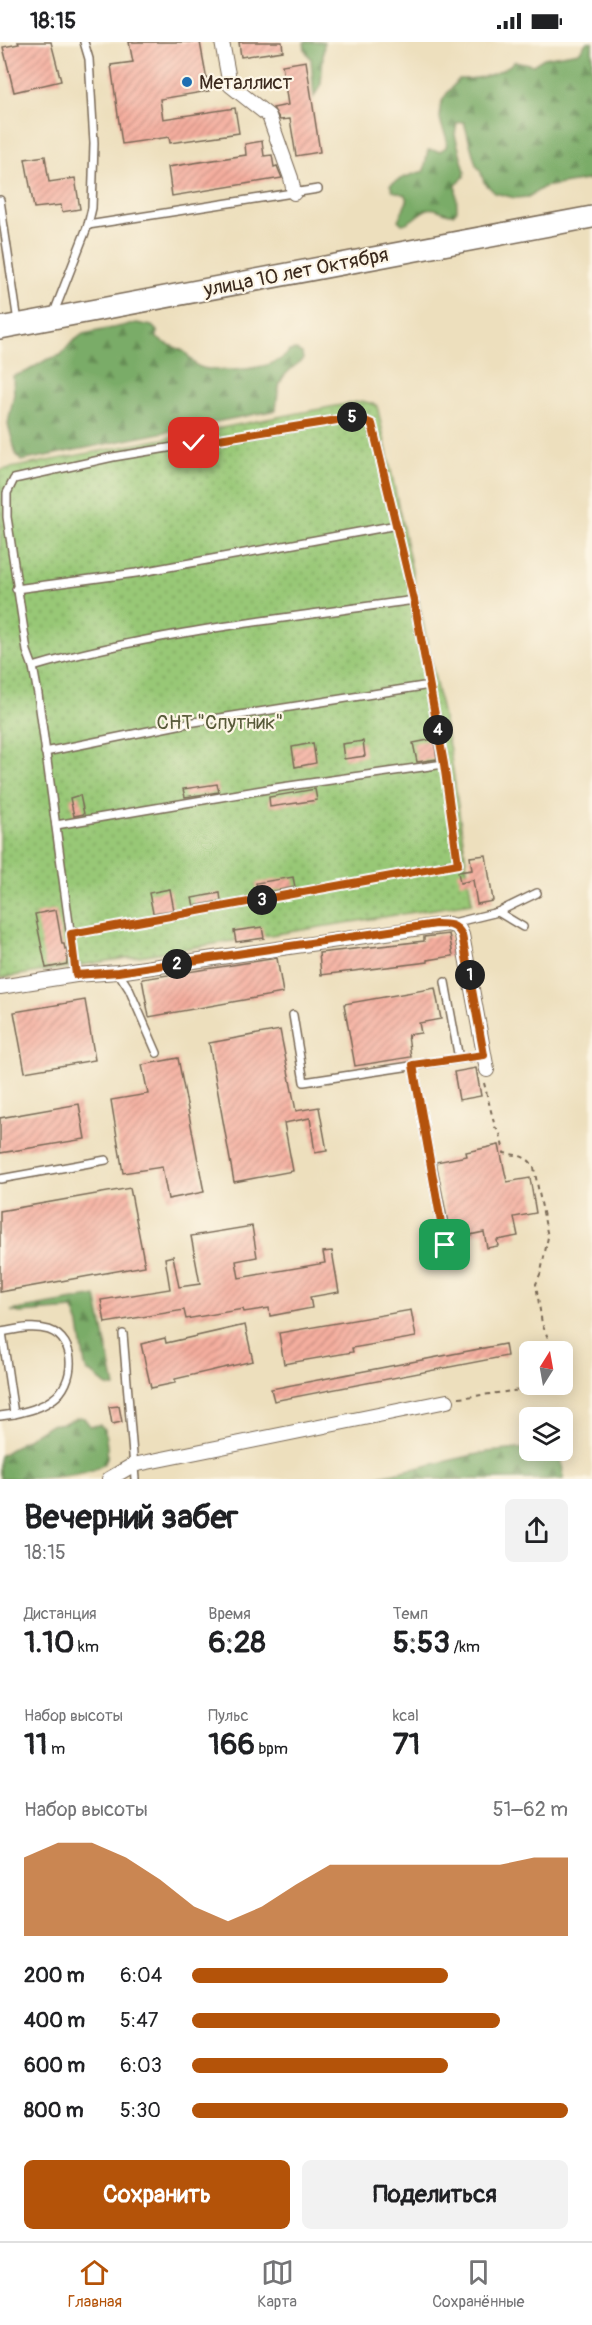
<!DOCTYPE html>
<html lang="ru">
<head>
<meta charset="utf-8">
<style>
	body { margin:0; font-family:Pangolin,sans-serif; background:#f2f2f2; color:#202124; height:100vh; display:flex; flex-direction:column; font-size:22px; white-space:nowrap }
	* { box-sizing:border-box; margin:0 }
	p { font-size:20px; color:#757577 }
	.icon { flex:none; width:33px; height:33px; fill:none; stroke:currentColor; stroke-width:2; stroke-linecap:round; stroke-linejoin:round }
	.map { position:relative; height:1437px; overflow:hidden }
	.details { display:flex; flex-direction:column; background:#fff; flex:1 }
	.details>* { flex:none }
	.needle { width:39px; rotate:11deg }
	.buttons { position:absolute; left:519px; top:1299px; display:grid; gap:12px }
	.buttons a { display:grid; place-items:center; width:54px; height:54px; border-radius:9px; background:#fff; box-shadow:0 3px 15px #0003; font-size:30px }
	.pin { position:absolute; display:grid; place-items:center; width:51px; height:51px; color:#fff; margin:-26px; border-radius:12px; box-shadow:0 3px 9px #0006 }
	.km { position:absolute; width:30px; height:30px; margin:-15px; border-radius:50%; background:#222; color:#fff; font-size:16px; line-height:30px; text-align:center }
	.round { display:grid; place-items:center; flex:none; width:63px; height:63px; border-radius:9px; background:#f2f2f2 }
	.summary { display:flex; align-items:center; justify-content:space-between; height:102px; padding:0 24px }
	h1 { font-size:33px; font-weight:800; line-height:45px }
	.stats { display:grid; grid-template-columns:repeat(3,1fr); gap:9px; height:102px; padding:6px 24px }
	.stats div { display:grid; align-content:center }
	.stats b { font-size:30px; font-weight:800 }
	.stats small { font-size:16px; font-weight:400 }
	.stats p { font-size:16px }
	.chart { height:168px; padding:12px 24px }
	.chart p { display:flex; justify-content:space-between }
	.chart svg { width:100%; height:108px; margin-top:6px; fill:#b45309; opacity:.7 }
	.button { display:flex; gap:12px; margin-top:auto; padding:12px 24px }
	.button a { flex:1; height:69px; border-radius:9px; background:#b45309; color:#fff; font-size:24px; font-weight:800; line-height:69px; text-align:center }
	.button a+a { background:#f2f2f2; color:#202124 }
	ul { padding:0 24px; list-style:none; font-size:20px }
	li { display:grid; grid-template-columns:96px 72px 1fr; align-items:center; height:45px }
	li i { height:15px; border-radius:8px; background:#b45309 }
	.status { display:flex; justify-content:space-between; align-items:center; height:42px; padding:0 30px; background:#fff; direction:ltr }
	.status svg { height:16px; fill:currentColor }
	.menu { display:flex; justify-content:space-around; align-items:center; height:84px; border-top:2px solid #e0e0e0; background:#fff; font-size:16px; color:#757577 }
	.menu a { display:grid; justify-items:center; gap:3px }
	.menu .selected { color:#b45309 }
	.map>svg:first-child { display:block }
	.forest { fill:url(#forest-firs); stroke:#5a6b42; stroke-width:1.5 }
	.garden { fill:url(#garden-dots); stroke:#6a794a; stroke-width:1.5 }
	.building { fill:url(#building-hatch) }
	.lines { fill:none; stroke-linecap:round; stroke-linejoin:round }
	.service-casing { stroke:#796956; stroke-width:10 }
	.minor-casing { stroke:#796956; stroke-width:16 }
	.primary-casing { stroke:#796956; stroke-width:24 }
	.path { stroke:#796956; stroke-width:2; stroke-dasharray:4.5 4.5; stroke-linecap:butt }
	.service { stroke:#fff; stroke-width:7 }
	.minor { stroke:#fff; stroke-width:14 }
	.primary { stroke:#fff; stroke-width:21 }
	.route-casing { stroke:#fff; stroke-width:12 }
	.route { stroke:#b45309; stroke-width:8 }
	.poi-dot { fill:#1f6fb2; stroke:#fcf5e5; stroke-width:2 }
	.labels { text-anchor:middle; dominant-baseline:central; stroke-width:4.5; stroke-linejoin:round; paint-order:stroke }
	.poi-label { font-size:20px; fill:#3b2a1e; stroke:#fcf5e5; text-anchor:start }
	.street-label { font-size:20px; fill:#3b2a1e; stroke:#fcf5e5 }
	.park-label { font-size:20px; fill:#575938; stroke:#fcf5e5 }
</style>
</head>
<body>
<div class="status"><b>18:15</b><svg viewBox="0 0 49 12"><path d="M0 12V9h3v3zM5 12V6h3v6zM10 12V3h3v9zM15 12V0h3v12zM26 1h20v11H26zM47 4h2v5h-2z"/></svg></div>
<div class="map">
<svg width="592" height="1437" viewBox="0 0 592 1437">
	<defs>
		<pattern id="forest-firs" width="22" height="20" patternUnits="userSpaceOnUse" patternTransform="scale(1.5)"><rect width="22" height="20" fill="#7aac67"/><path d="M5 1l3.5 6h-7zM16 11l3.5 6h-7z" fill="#658c54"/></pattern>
		<pattern id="garden-dots" width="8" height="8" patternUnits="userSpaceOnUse" patternTransform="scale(1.5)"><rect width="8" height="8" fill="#98c876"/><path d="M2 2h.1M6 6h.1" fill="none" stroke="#7da360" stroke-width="1.8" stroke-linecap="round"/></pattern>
		<pattern id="building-hatch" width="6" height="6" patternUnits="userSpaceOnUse" patternTransform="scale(1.5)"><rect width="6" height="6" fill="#f5ae9f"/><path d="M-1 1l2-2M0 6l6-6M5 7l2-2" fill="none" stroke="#c88e81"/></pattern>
	</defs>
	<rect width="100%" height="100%" fill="#fcf5e5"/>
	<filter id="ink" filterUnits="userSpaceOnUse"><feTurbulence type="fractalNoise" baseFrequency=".0167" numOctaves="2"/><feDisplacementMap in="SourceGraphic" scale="12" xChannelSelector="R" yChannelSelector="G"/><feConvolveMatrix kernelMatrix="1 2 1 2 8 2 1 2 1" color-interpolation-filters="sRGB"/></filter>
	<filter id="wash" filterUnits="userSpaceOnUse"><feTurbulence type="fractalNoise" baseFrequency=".008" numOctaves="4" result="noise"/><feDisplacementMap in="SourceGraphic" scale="24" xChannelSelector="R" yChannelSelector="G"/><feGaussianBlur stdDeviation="1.35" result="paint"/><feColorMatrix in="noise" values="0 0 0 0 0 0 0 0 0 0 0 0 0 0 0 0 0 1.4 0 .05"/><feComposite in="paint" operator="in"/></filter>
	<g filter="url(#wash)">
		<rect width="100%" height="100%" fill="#eddfbd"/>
		<!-- forest -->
		<g class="forest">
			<path d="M304 0H324L321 42 314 55 311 17 305 8Z"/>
			<path d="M587 0H592V137L544 145 528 155 515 156 495 151 484 140 480 128 476 123 464 80 457 81 455 93 465 129 464 135 456 143 457 168 453 172C444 173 437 164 428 167 418 170 413 181 402 182L398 178 407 159 405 153 393 149 390 143C398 136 413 132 424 129L428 108 440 109 446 105C448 98 446 94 443 87 434 62 444 55 459 37 479 38 500 32 515 19L533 23 544 16 579 10Z"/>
			<path d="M137 281 152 284 157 289V296C165 302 174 304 183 309 190 313 191 322 200 325 218 332 279 328 289 309L296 308 302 311 303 318C278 335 279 339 276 368L21 419 16 412 8 382 14 352 13 334 26 330 46 318 61 313 71 301 83 292Z"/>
			<path d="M96 1254 115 1345C102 1347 99 1332 88 1330L85 1324 79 1283 73 1267 20 1271 11 1269Z"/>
			<path d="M79 1375 84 1376 90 1384 100 1383 105 1387C105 1396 110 1411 106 1419 96 1437 22 1437 0 1437V1414L49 1383 64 1381Z"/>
			<path d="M529 1406 530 1408 553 1410 562 1421 564 1437H367L487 1410Z"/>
		</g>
		<!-- garden -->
		<path class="garden" d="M362 359 377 363 450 708 472 861 0 936V428Z"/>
		<g id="blocks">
			<!-- building -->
			<g class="building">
				<path d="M18 0H51L61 39 14 50 3 5 19 2Z"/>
				<path d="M129 0H200L209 49 160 57 163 77 235 66 239 91 170 101 169 95 122 102 111 23 133 20Z"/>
				<path d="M239 0H282L283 9 241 15Z"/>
				<path d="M306 19 320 110 296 114 290 77 280 78 273 66 288 63 282 23Z"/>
				<path d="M262 99 264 114 272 113 274 125 277 124 282 136 172 154 168 125 246 113 245 102Z"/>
				<path d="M45 114 49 140 75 136 80 167 62 170 61 163 34 166 25 117Z"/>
				<path d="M434 697 437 717 417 720 413 701Z"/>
				<path d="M363 699 365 714 344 717 342 702Z"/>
				<path d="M313 701 316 721 295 725 292 705Z"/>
				<path d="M217 742 219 750 185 755 183 747Z"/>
				<path d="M315 747 317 758 270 765 269 755Z"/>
				<path d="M80 753 84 772 74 774 70 756Z"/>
				<path d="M486 813 493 859 477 862 473 838 460 841 458 830 472 828 470 815Z"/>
				<path d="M293 835 295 845 258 852 256 841Z"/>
				<path d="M170 847 174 868 153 871 149 851Z"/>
				<path d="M220 851 221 859 194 864 192 856Z"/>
				<path d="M56 868 62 902H64L65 907 67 906V922L46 926 35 872Z"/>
				<path d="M262 885 264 896 236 900 234 889Z"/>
				<path d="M449 892 453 914 428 918V920L321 933 319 911 424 899V895Z"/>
				<path d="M277 916 283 951 149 975 142 937Z"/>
				<path d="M435 946 441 977 419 981 421 991 408 993 411 1015 355 1024 344 962Z"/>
				<path d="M85 958 95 1018 25 1030 14 970Z"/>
				<path d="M280 988 296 1069 319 1065 327 1109 315 1111 310 1076 284 1081 293 1129 234 1140 209 1001Z"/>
				<path d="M178 1016 204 1150 168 1157 162 1125 123 1131 111 1058 148 1052 142 1023Z"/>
				<path d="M476 1026 481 1054 459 1058 454 1030Z"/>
				<path d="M79 1062 85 1097 0 1111V1076Z"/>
				<path d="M499 1103 507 1140 530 1136 536 1171 514 1175 518 1194 497 1198 498 1204 487 1206 484 1190 451 1197 436 1120 467 1114 466 1110Z"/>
				<path d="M130 1146 145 1224 0 1250V1169Z"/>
				<path d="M252 1184 257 1215 236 1219 239 1236 325 1221 323 1210 332 1209 339 1250 310 1255 312 1266 270 1274 269 1266 244 1270 243 1267 186 1277 184 1268 105 1281 101 1258 170 1247 165 1216 173 1214 179 1245 200 1242 191 1194Z"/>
				<path d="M411 1268 416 1295 352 1306 353 1310 284 1322 279 1291Z"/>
				<path d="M245 1283 253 1319 175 1337V1341L151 1346 141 1302 165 1296 166 1301Z"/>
				<path d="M505 1302 507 1314 274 1359 271 1347Z"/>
				<path d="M119 1364 122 1380 112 1382 109 1365Z"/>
			</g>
		</g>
	</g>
	<g filter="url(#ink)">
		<use href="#blocks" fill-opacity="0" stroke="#796956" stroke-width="1.5"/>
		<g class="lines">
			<defs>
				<g id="service">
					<path d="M0 158 18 280"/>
					<path d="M88 183 318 147"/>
					<path d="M53 273 88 183 92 166 94 101 89 17 84 0"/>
					<path d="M16 547 136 531 397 483"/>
					<path d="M33 625C155 589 288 576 414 558"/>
					<path d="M45 710 188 681 430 643"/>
					<path d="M56 783 268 747 444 722"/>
					<path d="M498 870 523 885"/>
					<path d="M453 881 498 870 537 851"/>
					<path d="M71 892 458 822 444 722 414 558 372 382 356 375 113 415 14 437 7 451V475L27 609 33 625 38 652 76 933"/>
					<path d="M118 930 129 947 157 1011"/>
					<path d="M445 940 459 1017"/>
					<path d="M293 973 304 1040 484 1013"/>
					<path d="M413 1023 445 1203"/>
					<path d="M0 1137 106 1118"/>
					<path d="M0 1290H2L14 1372 0 1374"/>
					<path d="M2 1290C18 1287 33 1283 49 1288 78 1298 75 1342 53 1357 41 1366 28 1369 14 1372"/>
					<path d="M123 1292 135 1437"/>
				</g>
				<g id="minor">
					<path d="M222 0 230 43 269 74 291 136 294 151"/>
					<path d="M0 945 76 933 118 930 448 882 458 885 462 893 487 1028"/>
					<path d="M109 1437 133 1423 447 1359"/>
				</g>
				<path id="primary" d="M0 286 592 175"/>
			</defs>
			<!-- service casing -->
			<use href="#service" class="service-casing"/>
			<!-- minor casing -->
			<use href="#minor" class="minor-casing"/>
			<!-- primary casing -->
			<use href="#primary" class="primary-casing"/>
			<!-- path -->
			<g class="path">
				<path d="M484 1041 495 1085 500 1091 504 1111C517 1113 529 1114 534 1126L548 1195 541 1230 536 1242 542 1282 554 1310"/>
				<path d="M459 1356 520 1348 535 1342"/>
			</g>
			<!-- service -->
			<use href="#service" class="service"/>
			<!-- minor -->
			<use href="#minor" class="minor"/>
			<!-- primary -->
			<use href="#primary" class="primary"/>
		</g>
	</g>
	<g class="lines" filter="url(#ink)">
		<defs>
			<path id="route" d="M194 401 356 375 372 382 414 558 444 722 458 822 71 892 76 933 118 930 436 882C449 882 456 882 462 893L484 1013 413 1023 445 1203"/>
		</defs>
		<!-- route casing -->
		<use href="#route" class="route-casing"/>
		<!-- route -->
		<use href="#route" class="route"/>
	</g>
	<!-- markers -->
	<circle class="poi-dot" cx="187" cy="40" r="6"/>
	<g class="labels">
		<!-- poi labels -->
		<g class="poi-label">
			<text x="199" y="40">Металлист</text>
		</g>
		<!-- street labels -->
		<g class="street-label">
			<text transform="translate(296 230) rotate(-11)">улица 10 лет Октября</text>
		</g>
		<!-- park labels -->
		<g class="park-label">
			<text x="220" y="680">СНТ "Спутник"</text>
		</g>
	</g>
</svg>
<div class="buttons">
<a><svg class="needle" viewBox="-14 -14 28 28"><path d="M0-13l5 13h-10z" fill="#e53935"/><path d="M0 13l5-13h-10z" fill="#757577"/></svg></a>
<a><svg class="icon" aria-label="layers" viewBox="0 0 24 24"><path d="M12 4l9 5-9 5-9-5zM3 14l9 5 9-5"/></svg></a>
</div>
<div class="pin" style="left:445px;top:1203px;background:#1e9e55"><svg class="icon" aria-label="arrive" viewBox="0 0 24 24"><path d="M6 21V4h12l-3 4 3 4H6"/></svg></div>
<div class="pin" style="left:194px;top:401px;background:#d93025"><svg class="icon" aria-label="check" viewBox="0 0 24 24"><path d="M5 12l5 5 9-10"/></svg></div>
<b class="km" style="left:470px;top:933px">1</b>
<b class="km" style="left:177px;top:922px">2</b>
<b class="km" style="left:262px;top:858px">3</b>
<b class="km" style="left:438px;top:688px">4</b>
<b class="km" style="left:352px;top:375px">5</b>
</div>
<section class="details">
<div class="summary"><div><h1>Вечерний забег</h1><p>18:15</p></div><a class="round"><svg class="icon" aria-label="share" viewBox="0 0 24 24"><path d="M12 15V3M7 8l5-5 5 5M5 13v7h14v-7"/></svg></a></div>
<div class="stats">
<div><p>Дистанция</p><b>1.10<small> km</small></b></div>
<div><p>Время</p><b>6:28</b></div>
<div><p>Темп</p><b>5:53<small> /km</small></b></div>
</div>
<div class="stats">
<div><p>Набор высоты</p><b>11<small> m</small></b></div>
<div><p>Пульс</p><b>166<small> bpm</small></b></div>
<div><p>kcal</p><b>71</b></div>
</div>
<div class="chart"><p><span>Набор высоты</span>51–62 m</p>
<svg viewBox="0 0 160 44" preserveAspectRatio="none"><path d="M0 44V12L10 6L20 6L30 12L40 21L50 32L60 38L70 32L80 23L90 15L100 15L110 15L120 15L130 15L140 15L150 12L160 12V44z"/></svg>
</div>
<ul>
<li><b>200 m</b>6:04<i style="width:68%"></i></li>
<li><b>400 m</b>5:47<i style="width:82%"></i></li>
<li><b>600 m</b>6:03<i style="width:68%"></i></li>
<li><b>800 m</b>5:30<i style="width:100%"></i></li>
</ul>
<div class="button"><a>Сохранить</a><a>Поделиться</a></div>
</section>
<nav class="menu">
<a class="selected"><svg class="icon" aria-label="home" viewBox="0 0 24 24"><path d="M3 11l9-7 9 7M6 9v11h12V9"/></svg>Главная</a>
<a><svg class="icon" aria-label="map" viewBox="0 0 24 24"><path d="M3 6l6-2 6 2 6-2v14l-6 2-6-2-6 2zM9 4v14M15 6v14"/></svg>Карта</a>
<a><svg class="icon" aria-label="saved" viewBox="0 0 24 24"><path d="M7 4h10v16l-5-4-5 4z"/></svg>Сохранённые</a>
</nav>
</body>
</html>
